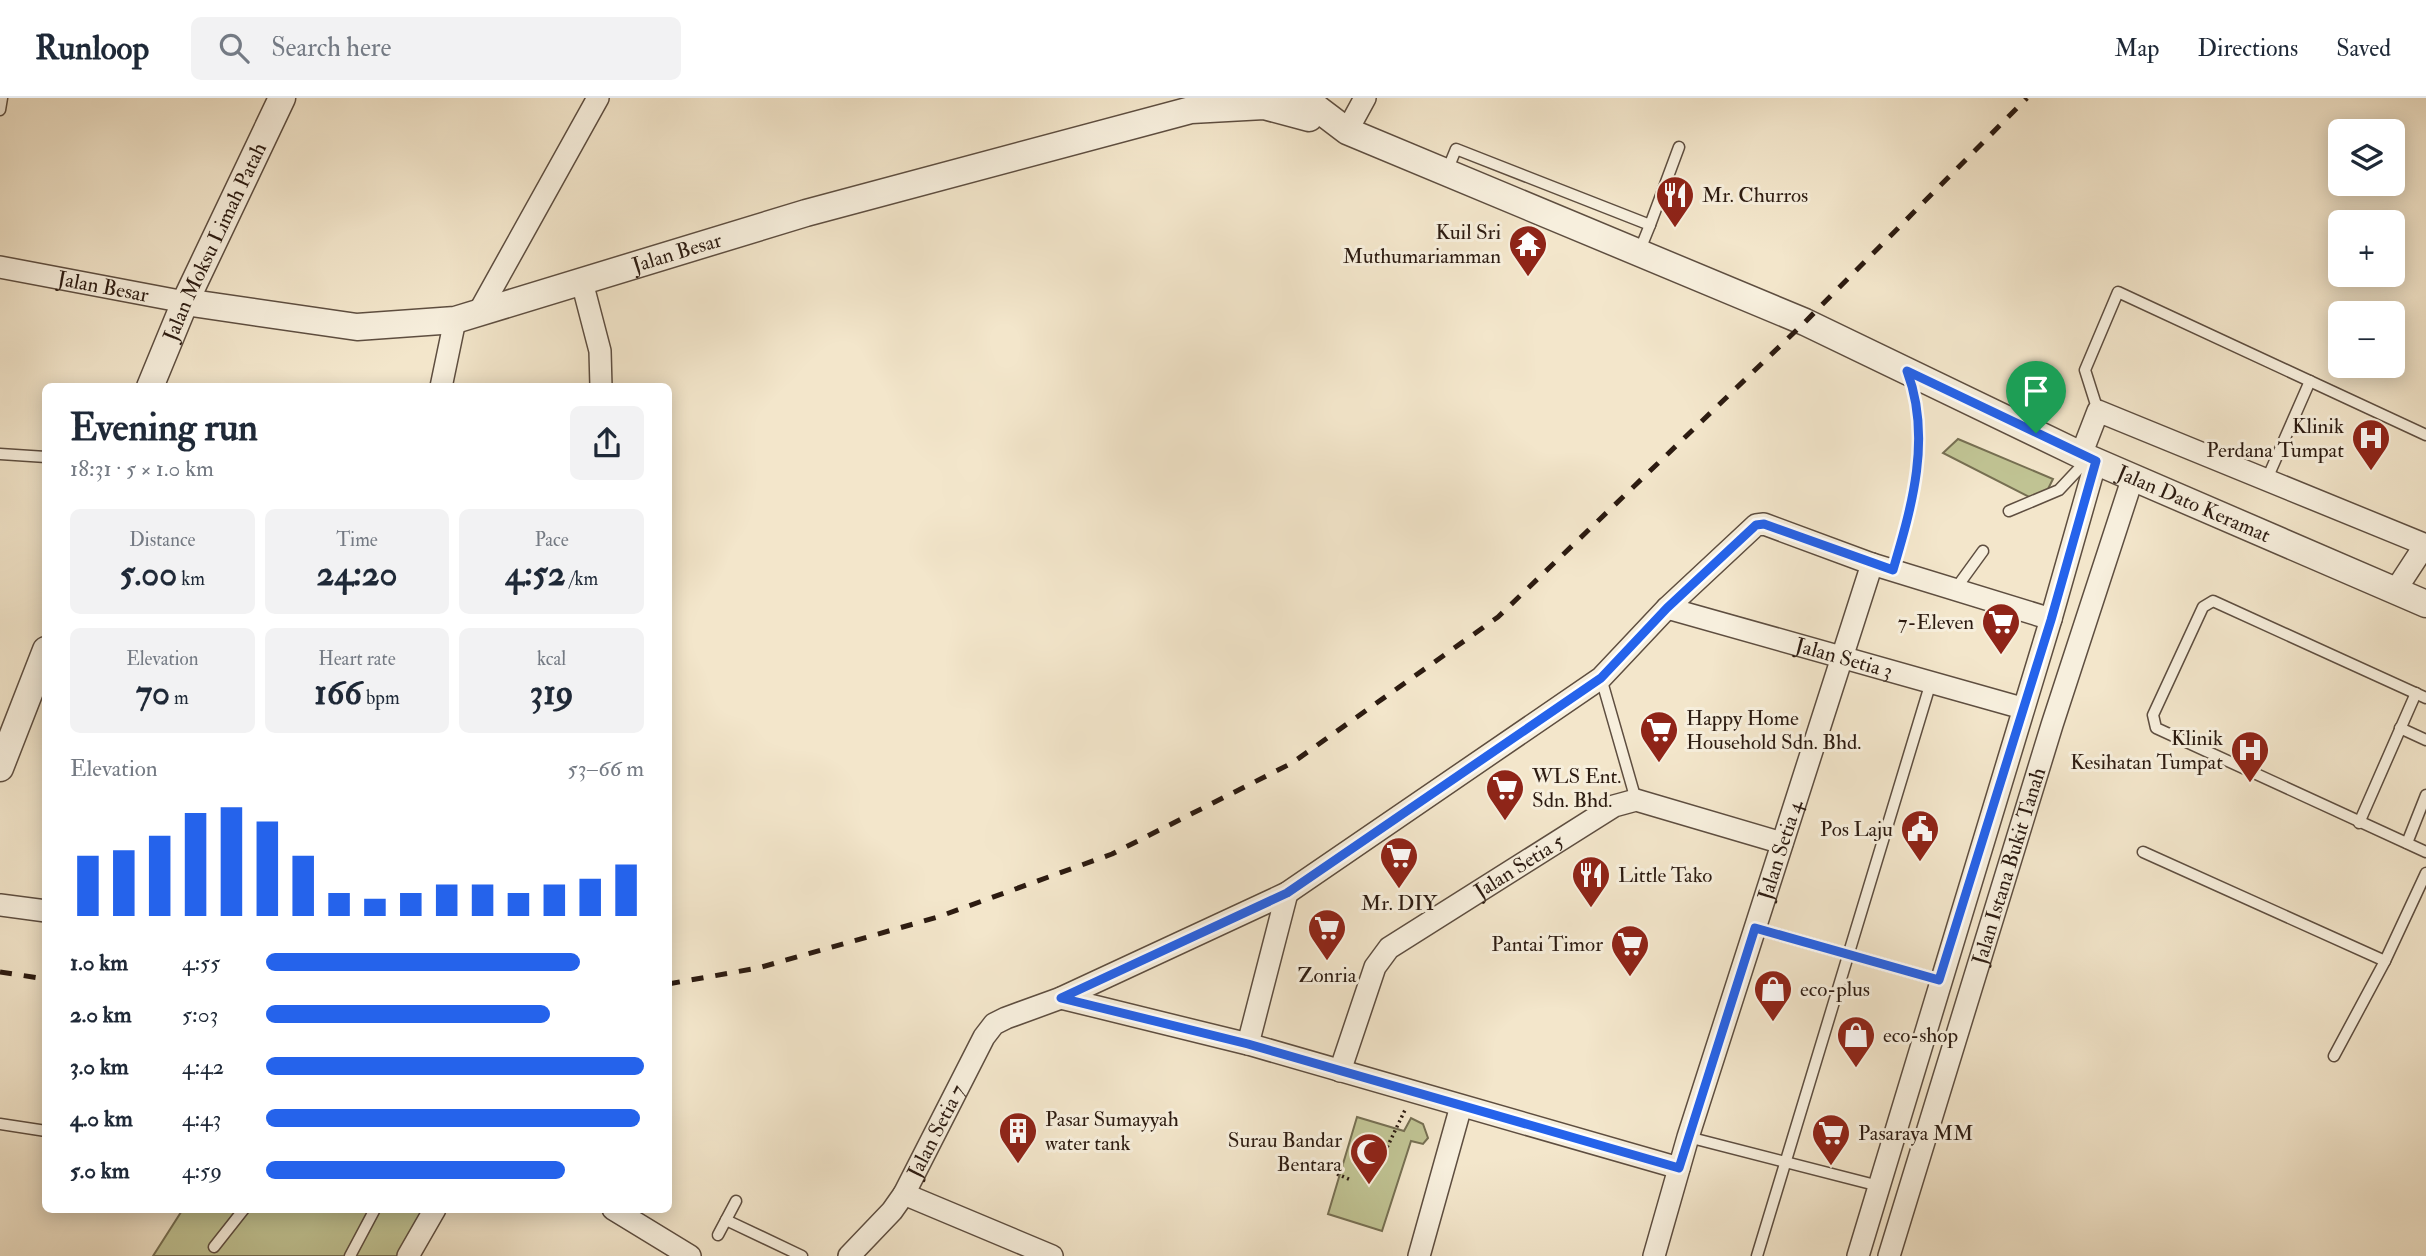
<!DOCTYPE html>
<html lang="en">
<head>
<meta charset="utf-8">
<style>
	body { margin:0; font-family:"IM FELL Double Pica",serif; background:#f2f2f3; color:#1f2937; height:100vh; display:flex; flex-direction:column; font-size:26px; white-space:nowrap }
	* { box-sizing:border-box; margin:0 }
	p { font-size:23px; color:#747a83 }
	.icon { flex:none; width:38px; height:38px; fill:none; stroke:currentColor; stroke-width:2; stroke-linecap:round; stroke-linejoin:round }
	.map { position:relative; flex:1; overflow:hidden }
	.side { position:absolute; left:42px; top:285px; width:630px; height:830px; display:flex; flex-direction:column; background:#fff; border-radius:10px; box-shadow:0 4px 18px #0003 }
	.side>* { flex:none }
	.fabs { position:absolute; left:2328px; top:21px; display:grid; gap:14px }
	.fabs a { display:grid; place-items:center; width:77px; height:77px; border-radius:10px; background:#fff; box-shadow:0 4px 18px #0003; font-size:35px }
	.pin { position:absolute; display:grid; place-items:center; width:60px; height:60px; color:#fff; margin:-72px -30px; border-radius:50% 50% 50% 0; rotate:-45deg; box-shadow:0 0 7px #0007 }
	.pin .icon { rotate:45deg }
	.round { display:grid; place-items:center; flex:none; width:74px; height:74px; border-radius:10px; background:#f2f2f3 }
	.summary { display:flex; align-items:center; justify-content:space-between; height:119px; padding:0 28px }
	h1 { font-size:38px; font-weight:800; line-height:52px }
	.figures { display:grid; grid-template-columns:repeat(3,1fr); gap:10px; height:119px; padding:7px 28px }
	.figures div { display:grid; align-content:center; border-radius:10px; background:#f2f2f3; text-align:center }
	.figures b { font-size:35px; font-weight:800 }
	.figures small { font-size:19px; font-weight:400 }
	.figures p { font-size:19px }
	.chart { height:196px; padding:14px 28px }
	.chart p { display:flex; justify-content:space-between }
	.chart svg { width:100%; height:126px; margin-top:7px; stroke:#2563eb; stroke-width:6 }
	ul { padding:0 28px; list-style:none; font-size:23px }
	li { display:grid; grid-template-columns:112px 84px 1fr; align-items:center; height:52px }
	li i { height:18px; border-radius:9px; background:#2563eb }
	header { display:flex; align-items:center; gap:42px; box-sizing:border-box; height:98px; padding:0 35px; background:#fff; border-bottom:2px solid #e0e1e3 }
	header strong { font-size:33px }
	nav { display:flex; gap:38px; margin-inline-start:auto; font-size:24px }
	.search { width:490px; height:63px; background:#f2f2f3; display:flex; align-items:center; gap:18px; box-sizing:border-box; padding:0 24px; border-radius:10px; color:#747a83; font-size:26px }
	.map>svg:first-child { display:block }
	.green { fill:#c0c393; stroke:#766f52; stroke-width:2 }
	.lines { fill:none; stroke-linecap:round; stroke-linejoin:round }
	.service-casing { stroke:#5e4e40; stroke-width:13 }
	.minor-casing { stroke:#5e4e40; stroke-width:24 }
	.tertiary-casing { stroke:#5e4e40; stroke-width:29 }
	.path { stroke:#2c1b11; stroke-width:3.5; stroke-dasharray:2 3.5; stroke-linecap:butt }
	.service { stroke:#f7efdd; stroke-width:10 }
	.minor { stroke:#f7efdd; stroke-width:21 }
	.tertiary { stroke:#f7efdd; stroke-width:26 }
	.rail { stroke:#2c1b11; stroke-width:5; stroke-dasharray:12 12; stroke-linecap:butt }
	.route-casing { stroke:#fff; stroke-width:14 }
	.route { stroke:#2563eb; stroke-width:9 }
	.labels { text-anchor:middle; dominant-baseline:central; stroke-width:6; stroke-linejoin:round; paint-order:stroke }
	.poi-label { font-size:21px; fill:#2c1b11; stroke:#f7efdd; text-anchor:start }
	.street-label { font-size:21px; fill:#2c1b11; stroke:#f7efdd }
</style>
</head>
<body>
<header>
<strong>Runloop</strong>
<div class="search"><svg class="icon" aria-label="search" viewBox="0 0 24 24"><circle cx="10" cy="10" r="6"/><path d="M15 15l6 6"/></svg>Search here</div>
<nav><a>Map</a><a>Directions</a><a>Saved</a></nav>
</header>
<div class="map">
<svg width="2426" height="1158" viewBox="0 0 2426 1158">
	<rect width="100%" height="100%" fill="#f3e6cb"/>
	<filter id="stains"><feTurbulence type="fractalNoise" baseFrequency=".00286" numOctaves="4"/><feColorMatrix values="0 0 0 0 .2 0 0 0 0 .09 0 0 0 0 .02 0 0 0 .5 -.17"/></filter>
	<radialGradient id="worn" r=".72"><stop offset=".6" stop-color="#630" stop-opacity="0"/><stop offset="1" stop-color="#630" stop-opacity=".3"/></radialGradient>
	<!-- green -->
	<g class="green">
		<path d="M1958 341 2053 381 2041 405 1943 355Z"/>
		<path d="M1357 1019 1404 1033 1411 1020 1423 1026 1428 1040 1423 1046 1411 1043 1382 1133 1328 1116Z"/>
		<path d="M183 1111H427L400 1158H153Z"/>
	</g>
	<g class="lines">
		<defs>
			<g id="service">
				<path d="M0 12 2 0"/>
				<path d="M1447 73 1456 51 1650 127 1639 154"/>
				<path d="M1650 127 1679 49"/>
				<path d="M2098 313 2085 272 2118 194 2426 337"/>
				<path d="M0 356 46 359"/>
				<path d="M2267 381 2310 283"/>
				<path d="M2009 413 2059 392 2089 360"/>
				<path d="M1954 493 1983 453"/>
				<path d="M1601 580 1636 702"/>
				<path d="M2426 600 2213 503 2203 509 2153 617 2156 630 2426 754"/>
				<path d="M2400 630 2426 642"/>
				<path d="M2359 725 2416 595"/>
				<path d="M2407 745 2426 697"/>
				<path d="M2143 754 2385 863"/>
				<path d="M1755 830 1939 882"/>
				<path d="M2334 958 2385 863 2426 775"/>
				<path d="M0 1026 46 1033"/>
				<path d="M1688 1039 1879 1088"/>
				<path d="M726 1122 802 1158"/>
				<path d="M718 1137 736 1103"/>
				<path d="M214 1149 244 1111"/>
				<path d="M350 1158 375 1111"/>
				<path d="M1757 1158 1931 584"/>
			</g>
			<g id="minor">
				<path d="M1347 33 1365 0"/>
				<path id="s1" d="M0 169 185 204"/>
				<path d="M582 184 600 253 601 289"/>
				<path d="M480 212 598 0"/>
				<path d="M441 289 455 222"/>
				<path d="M2081 357 2098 313 2426 447"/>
				<path d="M2395 493 2425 447"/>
				<path id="s2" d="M1667 510 2022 610"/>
				<path d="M0 807 46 813"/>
				<path d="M1061 900 1248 946 1679 1070"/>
				<path d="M1248 946 1287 795"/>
				<path id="s3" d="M1340 973 1375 869 1389 850 1614 708 1636 702 1782 745"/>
				<path d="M613 1111 690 1158"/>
				<path d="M408 1158 435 1111"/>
				<path d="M849 1158 892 1113 904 1096"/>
				<path id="s4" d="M1052 1158 904 1096 984 939 994 926 1006 920 1061 900 1287 795 1601 580 1667 510 1756 427 1764 426 1872 466 2051 521"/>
				<path d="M1419 1158 1461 1008"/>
				<path id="s5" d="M1654 1158 1688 1039 1872 466"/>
				<path d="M1858 1158 2051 521 2096 363"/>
				<path id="s6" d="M1889 1158 2052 627 2133 379"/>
			</g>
			<g id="tertiary">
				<path id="s7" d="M1292 0 1318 11 1347 33 1805 224 2081 357 2426 506"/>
				<path id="s8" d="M185 204 357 229 455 222 806 115 1191 12 1264 8 1309 20"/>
				<path id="s9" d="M150 289 185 204 282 0"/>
				<path d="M0 670 46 552"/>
			</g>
		</defs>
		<!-- service casing -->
		<use href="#service" class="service-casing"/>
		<!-- minor casing -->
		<use href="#minor" class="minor-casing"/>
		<!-- tertiary casing -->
		<use href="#tertiary" class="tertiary-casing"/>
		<!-- path -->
		<g class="path">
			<path d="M1898 454C1915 398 1920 361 1916 303"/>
			<path d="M1380 1064 1405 1012"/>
			<path d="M1337 1076 1351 1082"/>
		</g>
		<!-- service -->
		<use href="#service" class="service"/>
		<!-- minor -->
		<use href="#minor" class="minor"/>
		<!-- tertiary -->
		<use href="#tertiary" class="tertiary"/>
		<!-- rail -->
		<g class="rail">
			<path d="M0 874 46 881"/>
			<path d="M668 886 758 870 938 819 1112 756 1292 665 1498 519 1805 224 2027 0"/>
		</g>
	</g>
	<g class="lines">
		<defs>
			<path id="route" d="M1907 273 2096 363 2051 522 1939 882 1755 830 1679 1070 1248 946 1061 900 1287 795 1601 580 1667 510 1756 427 1764 426 1893 472C1912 408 1932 339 1907 273Z"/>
		</defs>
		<!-- route casing -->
		<use href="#route" class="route-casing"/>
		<!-- route -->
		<use href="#route" class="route"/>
	</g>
	<!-- icons -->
	<defs>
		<symbol id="restaurant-pin" viewBox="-11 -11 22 30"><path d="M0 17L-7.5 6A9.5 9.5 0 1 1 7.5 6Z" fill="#8f2418" stroke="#f7efdd"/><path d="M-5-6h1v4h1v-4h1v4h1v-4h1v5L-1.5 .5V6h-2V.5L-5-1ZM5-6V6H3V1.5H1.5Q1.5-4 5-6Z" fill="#fff"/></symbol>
		<symbol id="temple-pin" viewBox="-11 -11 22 30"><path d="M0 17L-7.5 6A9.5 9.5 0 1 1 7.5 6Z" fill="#8f2418" stroke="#f7efdd"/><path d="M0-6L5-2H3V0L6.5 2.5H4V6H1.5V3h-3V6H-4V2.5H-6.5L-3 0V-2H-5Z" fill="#fff"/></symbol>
		<symbol id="hospital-pin" viewBox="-11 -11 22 30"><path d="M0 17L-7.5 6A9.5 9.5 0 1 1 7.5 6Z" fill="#8f2418" stroke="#f7efdd"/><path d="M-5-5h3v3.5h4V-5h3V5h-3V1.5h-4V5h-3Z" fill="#fff"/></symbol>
		<symbol id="supermarket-pin" viewBox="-11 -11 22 30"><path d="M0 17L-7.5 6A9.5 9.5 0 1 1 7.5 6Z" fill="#8f2418" stroke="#f7efdd"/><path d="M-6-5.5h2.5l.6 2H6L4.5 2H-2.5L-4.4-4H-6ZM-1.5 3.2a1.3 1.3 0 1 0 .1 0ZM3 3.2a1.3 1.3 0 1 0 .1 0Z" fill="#fff"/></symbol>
		<symbol id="civic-pin" viewBox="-11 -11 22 30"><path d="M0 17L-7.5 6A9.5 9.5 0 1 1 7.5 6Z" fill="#8f2418" stroke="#f7efdd"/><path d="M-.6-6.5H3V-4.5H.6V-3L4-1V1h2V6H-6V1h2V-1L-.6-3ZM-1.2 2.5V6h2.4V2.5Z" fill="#fff"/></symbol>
		<symbol id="shop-pin" viewBox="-11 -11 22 30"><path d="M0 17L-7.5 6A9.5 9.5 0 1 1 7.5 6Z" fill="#8f2418" stroke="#f7efdd"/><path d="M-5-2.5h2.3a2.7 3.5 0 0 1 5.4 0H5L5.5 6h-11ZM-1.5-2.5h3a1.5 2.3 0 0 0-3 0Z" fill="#fff"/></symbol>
		<symbol id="building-pin" viewBox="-11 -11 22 30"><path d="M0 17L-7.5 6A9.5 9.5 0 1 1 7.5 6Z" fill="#8f2418" stroke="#f7efdd"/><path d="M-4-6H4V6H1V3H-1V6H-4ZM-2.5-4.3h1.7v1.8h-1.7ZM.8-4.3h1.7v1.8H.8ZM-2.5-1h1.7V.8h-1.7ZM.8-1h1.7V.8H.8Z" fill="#fff"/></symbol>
		<symbol id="mosque-pin" viewBox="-11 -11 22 30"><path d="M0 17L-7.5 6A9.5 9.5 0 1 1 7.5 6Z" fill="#8f2418" stroke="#f7efdd"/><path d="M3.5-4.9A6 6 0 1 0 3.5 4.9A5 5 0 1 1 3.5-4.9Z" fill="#fff"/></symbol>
	</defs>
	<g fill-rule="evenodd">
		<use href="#restaurant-pin" x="1653" y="75" width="44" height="60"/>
		<use href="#temple-pin" x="1506" y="124" width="44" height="60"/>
		<use href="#hospital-pin" x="2349" y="318" width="44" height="60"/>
		<use href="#supermarket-pin" x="1979" y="502" width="44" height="60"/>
		<use href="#supermarket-pin" x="1637" y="610" width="44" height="60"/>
		<use href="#hospital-pin" x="2228" y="630" width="44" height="60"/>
		<use href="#supermarket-pin" x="1483" y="668" width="44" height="60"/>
		<use href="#civic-pin" x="1898" y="709" width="44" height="60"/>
		<use href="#supermarket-pin" x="1377" y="736" width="44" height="60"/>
		<use href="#restaurant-pin" x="1569" y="755" width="44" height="60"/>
		<use href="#supermarket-pin" x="1305" y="808" width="44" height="60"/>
		<use href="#supermarket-pin" x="1608" y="824" width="44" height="60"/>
		<use href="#shop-pin" x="1751" y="869" width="44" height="60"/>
		<use href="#shop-pin" x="1834" y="915" width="44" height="60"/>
		<use href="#building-pin" x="996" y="1011" width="44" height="60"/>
		<use href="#supermarket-pin" x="1809" y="1013" width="44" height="60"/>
		<use href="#mosque-pin" x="1347" y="1032" width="44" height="60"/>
	</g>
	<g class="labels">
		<!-- poi labels -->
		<g class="poi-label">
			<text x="1702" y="97">Mr. Churros</text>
			<text x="1501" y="134" text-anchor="end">Kuil Sri<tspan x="1501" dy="24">Muthumariamman</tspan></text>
			<text x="2344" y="328" text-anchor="end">Klinik<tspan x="2344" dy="24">Perdana Tumpat</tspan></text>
			<text x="1974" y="524" text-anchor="end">7-Eleven</text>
			<text x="1686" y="620">Happy Home<tspan x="1686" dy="24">Household Sdn. Bhd.</tspan></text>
			<text x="2223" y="640" text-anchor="end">Klinik<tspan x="2223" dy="24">Kesihatan Tumpat</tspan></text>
			<text x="1532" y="678">WLS Ent.<tspan x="1532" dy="24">Sdn. Bhd.</tspan></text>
			<text x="1893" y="731" text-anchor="end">Pos Laju</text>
			<text x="1618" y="777">Little Tako</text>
			<text x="1399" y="805" text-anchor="middle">Mr. DIY</text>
			<text x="1603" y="846" text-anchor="end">Pantai Timor</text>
			<text x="1327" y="877" text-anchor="middle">Zonria</text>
			<text x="1800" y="891">eco-plus</text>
			<text x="1883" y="937">eco-shop</text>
			<text x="1045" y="1021">Pasar Sumayyah<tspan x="1045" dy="24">water tank</tspan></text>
			<text x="1858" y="1035">Pasaraya MM</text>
			<text x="1342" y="1042" text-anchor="end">Surau Bandar<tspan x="1342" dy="24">Bentara</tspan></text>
		</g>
		<!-- street labels -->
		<g class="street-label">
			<text stroke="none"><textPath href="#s9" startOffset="159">Jalan Moksu Limah Patah</textPath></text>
			<text stroke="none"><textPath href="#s8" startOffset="504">Jalan Besar</textPath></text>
			<text stroke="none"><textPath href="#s1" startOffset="105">Jalan Besar</textPath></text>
			<text stroke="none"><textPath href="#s7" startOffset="990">Jalan Dato Keramat</textPath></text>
			<text stroke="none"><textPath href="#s2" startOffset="184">Jalan Setia 3</textPath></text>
			<text stroke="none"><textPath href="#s5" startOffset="425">Jalan Setia 4</textPath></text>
			<text stroke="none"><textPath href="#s3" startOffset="287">Jalan Setia 5</textPath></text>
			<text stroke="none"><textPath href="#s6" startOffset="408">Jalan Istana Bukit Tanah</textPath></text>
			<text stroke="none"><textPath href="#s4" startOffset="231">Jalan Setia 7</textPath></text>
		</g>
	</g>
	<rect width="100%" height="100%" filter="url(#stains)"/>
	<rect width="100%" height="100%" fill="url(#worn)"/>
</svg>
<div class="fabs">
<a><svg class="icon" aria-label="layers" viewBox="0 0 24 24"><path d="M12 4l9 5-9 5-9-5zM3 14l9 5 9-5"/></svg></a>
<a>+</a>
<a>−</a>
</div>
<div class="pin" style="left:2036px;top:335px;background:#1e9e55"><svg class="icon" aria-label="arrive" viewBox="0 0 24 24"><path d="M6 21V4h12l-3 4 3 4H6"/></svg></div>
<section class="side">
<div class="summary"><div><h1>Evening run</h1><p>18:31 · 5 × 1.0 km</p></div><a class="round"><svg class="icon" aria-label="share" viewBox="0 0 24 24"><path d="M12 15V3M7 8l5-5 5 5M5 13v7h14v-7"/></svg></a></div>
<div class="figures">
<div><p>Distance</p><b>5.00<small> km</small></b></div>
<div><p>Time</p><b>24:20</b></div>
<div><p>Pace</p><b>4:52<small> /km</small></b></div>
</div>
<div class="figures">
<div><p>Elevation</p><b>70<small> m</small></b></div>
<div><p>Heart rate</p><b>166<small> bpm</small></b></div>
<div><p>kcal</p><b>319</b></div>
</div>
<div class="chart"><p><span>Elevation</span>53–66 m</p>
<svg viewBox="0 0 160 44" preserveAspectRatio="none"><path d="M5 44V23M15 44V21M25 44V16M35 44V8M45 44V6M55 44V11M65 44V23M75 44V36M85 44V38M95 44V36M105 44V33M115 44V33M125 44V36M135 44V33M145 44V31M155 44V26"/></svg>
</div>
<ul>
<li><b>1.0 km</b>4:55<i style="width:83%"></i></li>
<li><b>2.0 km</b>5:03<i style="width:75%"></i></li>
<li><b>3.0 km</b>4:42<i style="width:100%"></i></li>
<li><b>4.0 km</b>4:43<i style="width:99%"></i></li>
<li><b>5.0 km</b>4:59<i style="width:79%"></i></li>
</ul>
</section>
</div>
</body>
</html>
